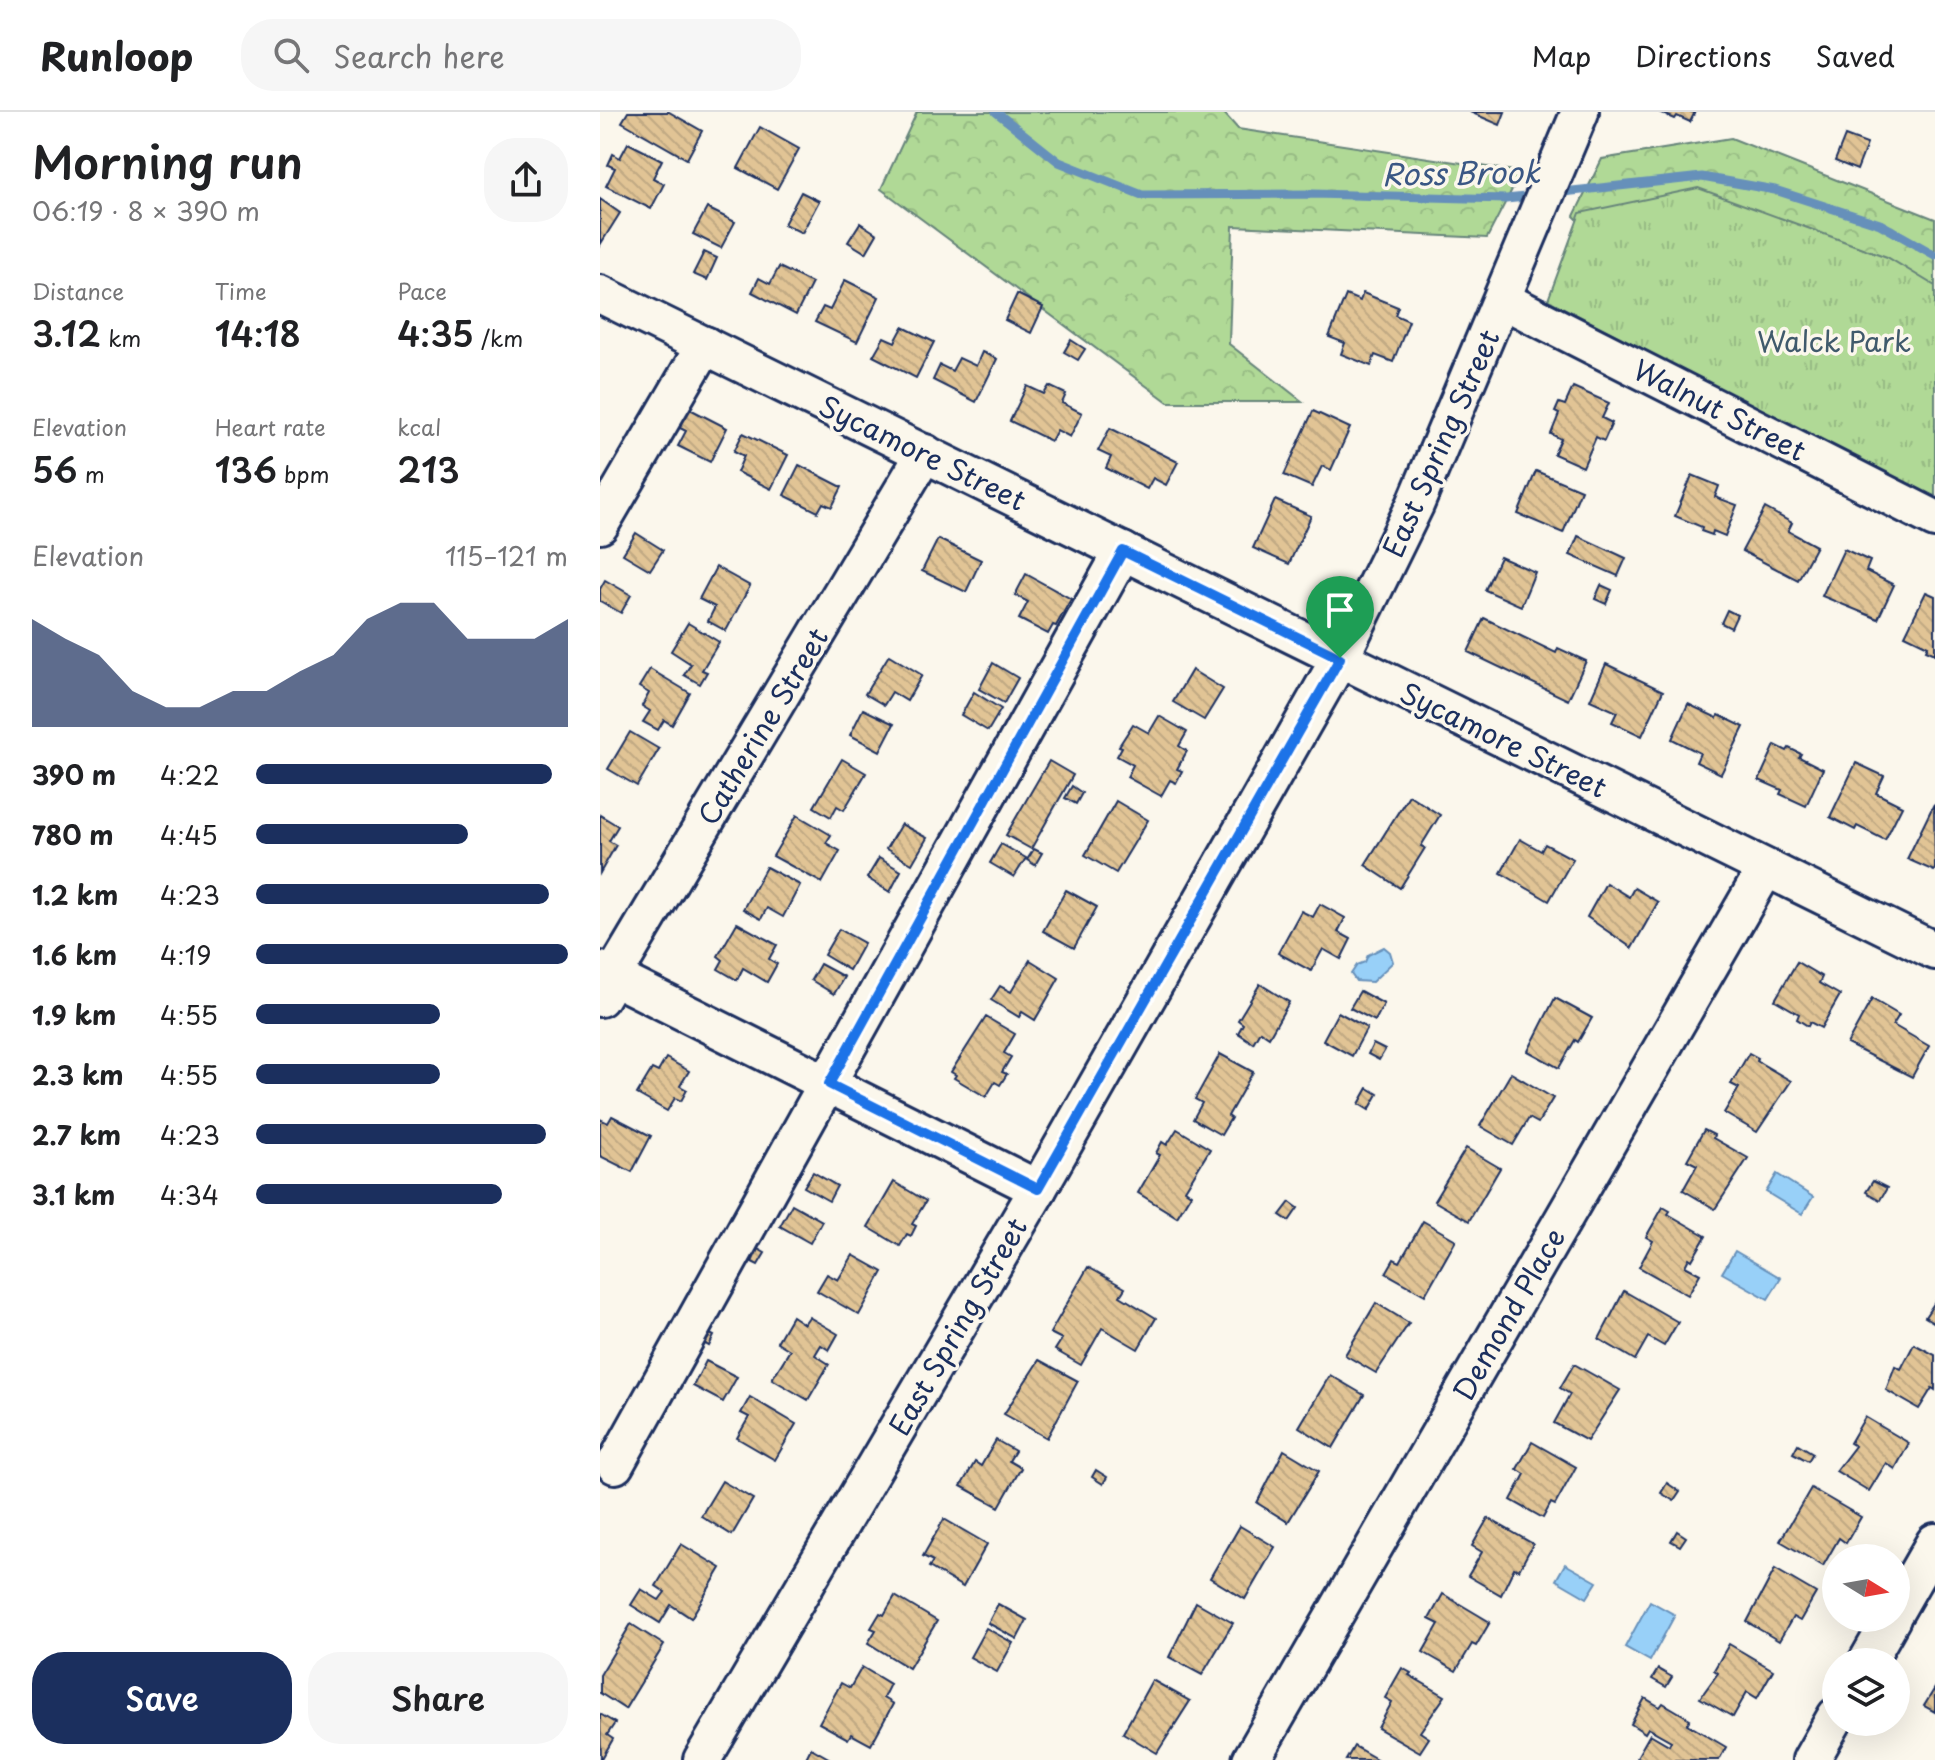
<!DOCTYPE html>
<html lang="en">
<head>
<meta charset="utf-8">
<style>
	body { margin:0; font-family:"Playpen Sans",sans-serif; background:#f6f6f6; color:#202124; height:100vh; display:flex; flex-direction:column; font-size:30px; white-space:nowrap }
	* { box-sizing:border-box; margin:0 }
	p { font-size:26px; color:#757577 }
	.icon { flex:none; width:44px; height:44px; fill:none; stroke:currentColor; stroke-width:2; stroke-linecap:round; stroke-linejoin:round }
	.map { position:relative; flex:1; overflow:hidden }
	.sheet { display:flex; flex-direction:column; background:#fff; width:600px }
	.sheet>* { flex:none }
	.needle { width:52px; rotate:101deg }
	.fabs { position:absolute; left:1222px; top:1432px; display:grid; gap:16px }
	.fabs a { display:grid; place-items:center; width:88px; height:88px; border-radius:50%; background:#fff; box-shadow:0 8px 32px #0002; font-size:40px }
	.pin { position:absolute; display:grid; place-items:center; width:68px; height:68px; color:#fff; margin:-82px -34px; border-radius:50% 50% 50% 0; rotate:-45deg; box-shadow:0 0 8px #0007 }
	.pin .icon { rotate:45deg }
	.round { display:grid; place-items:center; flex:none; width:84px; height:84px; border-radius:32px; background:#f6f6f6 }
	.overview { display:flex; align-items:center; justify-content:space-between; height:136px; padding:0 32px }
	h1 { font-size:44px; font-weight:600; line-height:60px }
	.figures { display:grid; grid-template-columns:repeat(3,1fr); gap:12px; height:136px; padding:8px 32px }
	.figures div { display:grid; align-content:center }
	.figures b { font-size:34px; font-weight:600 }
	.figures small { font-size:22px; font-weight:400 }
	.figures p { font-size:22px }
	.chart { height:224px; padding:16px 32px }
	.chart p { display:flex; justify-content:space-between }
	.chart svg { width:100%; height:144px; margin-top:8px; fill:#1b2f5e; opacity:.7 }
	.action { display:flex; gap:16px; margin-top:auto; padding:16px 32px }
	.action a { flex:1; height:92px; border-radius:32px; background:#1b2f5e; color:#fff; font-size:32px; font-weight:600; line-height:92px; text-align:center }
	.action a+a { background:#f6f6f6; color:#202124 }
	ul { padding:0 32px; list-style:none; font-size:26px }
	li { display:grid; grid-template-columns:128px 96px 1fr; align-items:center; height:60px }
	li i { height:20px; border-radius:10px; background:#1b2f5e }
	header { display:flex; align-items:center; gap:48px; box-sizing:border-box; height:112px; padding:0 40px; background:#fff; border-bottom:2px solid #e0e0e0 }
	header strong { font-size:38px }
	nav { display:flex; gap:44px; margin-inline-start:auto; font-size:28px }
	.search { width:560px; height:72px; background:#f6f6f6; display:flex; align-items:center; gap:20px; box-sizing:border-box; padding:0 28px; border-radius:32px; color:#757577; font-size:30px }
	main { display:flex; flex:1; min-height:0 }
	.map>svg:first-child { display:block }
	.forest { fill:url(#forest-crowns); stroke:#66847a; stroke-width:2 }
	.park { fill:url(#park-tufts); stroke:#66847a; stroke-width:2 }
	.water { fill:#98d0f8; stroke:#6690ba; stroke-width:2 }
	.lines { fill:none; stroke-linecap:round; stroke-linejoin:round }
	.stream { stroke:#6690ba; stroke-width:9 }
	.building { fill:url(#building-back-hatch); stroke:#1b2f5e; stroke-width:2 }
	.minor-casing { stroke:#1b2f5e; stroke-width:42 }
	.minor { stroke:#fbf7ec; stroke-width:36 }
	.route-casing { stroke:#fff; stroke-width:16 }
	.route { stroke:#1a73e8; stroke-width:10 }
	.labels { text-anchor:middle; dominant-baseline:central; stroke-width:7; stroke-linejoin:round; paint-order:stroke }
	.park-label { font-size:28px; fill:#405a6c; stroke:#fbf7ec }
	.street-label { font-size:28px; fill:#1b2f5e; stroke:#fbf7ec }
	.water-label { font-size:30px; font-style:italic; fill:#3a5784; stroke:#fbf7ec }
</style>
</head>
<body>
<header>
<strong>Runloop</strong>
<div class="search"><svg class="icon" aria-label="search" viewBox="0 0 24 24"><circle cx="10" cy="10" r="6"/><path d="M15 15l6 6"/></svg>Search here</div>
<nav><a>Map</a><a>Directions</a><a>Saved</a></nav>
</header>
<main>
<section class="sheet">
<div class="overview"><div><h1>Morning run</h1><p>06:19 · 8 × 390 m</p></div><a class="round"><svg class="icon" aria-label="share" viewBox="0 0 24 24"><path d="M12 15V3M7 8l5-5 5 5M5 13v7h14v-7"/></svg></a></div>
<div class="figures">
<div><p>Distance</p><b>3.12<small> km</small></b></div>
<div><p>Time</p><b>14:18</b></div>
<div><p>Pace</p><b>4:35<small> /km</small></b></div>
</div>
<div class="figures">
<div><p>Elevation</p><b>56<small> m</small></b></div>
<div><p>Heart rate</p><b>136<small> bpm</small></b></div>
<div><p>kcal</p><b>213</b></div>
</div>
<div class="chart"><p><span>Elevation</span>115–121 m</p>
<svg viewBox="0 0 160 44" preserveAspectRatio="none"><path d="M0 44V11L10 17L20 22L30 33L40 38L50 38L60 33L70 33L80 27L90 22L100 11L110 6L120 6L130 17L140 17L150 17L160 11V44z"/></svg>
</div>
<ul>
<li><b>390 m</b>4:22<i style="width:95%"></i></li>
<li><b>780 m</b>4:45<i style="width:68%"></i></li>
<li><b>1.2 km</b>4:23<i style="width:94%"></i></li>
<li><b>1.6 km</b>4:19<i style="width:100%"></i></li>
<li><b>1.9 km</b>4:55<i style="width:59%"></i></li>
<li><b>2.3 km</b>4:55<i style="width:59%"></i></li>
<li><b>2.7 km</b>4:23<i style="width:93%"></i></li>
<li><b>3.1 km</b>4:34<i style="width:79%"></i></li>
</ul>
<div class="action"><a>Save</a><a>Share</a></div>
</section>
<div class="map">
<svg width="1335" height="1648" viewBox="0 0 1335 1648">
	<defs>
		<pattern id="forest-crowns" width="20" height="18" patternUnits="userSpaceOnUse" patternTransform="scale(2)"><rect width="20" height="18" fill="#b0d996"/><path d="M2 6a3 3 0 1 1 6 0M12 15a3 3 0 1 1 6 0" fill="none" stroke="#97bb84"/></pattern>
		<pattern id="park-tufts" width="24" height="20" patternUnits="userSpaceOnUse" patternTransform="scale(2)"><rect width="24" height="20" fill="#b0d996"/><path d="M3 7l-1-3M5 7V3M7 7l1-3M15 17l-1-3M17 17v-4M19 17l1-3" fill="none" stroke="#97bb84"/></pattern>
		<pattern id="building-back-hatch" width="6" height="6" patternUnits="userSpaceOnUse" patternTransform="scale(2)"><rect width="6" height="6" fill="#e1c495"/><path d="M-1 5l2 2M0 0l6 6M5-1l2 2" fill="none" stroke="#c0a983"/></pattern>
	</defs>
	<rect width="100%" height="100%" fill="#fbf7ec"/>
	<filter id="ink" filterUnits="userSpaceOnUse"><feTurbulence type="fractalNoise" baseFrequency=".0125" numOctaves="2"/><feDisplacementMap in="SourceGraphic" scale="16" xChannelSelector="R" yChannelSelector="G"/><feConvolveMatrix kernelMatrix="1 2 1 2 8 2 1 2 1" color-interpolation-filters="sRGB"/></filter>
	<g filter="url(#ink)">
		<!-- forest -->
		<g class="forest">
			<path d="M317 0H623L638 17 921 60 887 126 633 114 629 232 703 290H568L281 77Z"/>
			<path d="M1131 26 1335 107V255L987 117 974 104 1002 47Z"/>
		</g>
		<!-- park -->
		<path class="park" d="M1098 76 1287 145 1335 174V388L948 188 980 101Z"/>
		<!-- water -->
		<g class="water">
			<path d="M784 835 790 840 793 850 772 870 756 869 751 862 757 853 765 850 768 843Z"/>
			<path d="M1177 1062 1213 1085 1202 1102 1166 1080Z"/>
			<path d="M1135 1139 1181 1166 1168 1187 1122 1161Z"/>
			<path d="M965 1452 997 1470 987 1486 956 1468Z"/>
			<path d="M1050 1489 1075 1503 1050 1549 1025 1535Z"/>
		</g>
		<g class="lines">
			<!-- stream -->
			<g class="stream">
				<path d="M396 0 459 50 542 83 713 82 906 87 935 84"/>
				<path d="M954 81 1102 65 1175 78 1280 112 1335 143"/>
			</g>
		</g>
		<!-- building -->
		<g class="building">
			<path d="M28 0H69L102 19 87 47 22 10Z"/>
			<path d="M870 0H905L900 13Z"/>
			<path d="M1059 0H1095L1090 10 1077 4 1075 7Z"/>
			<path d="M160 15 199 37 177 77 138 56Z"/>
			<path d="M1245 24 1267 32 1257 58 1235 49Z"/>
			<path d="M28 31 62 48 53 66 64 72 51 97 6 74 15 56 8 53 13 42 20 46Z"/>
			<path d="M201 80 219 89 202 121 184 112Z"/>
			<path d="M0 87 20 101 0 133Z"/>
			<path d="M107 96 135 110 121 136 93 122Z"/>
			<path d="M260 111 277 122 266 141 248 130Z"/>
			<path d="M104 140 117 146 107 168 93 162Z"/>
			<path d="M179 155 212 171 196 203 152 180 159 166 170 172Z"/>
			<path d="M245 168 279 185 257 230 215 210 223 195 230 198Z"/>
			<path d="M763 181 798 195 795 203 809 209 793 250 775 243 771 254 741 242 745 231 729 225 746 183 760 189Z"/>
			<path d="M417 182 443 195 431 221 405 208Z"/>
			<path d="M303 215 334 230 316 266 273 244 284 225 295 230Z"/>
			<path d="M471 228 485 237 478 248 464 240Z"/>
			<path d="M382 240 397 247 376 290 333 268 340 253 352 259 359 246 376 254Z"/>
			<path d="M427 274 444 282 449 274 466 282 462 291 482 301 470 325 457 318 451 329 410 309Z"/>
			<path d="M973 275 1009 291 1002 306 1012 311 1004 329 996 325 983 355 954 342 961 327 951 322 959 302 955 300 959 291 965 293Z"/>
			<path d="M84 294 127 316 110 350 78 334 86 319 74 313Z"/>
			<path d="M713 299 750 316 731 358 722 354 712 375 684 363Z"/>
			<path d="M510 316 578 350 566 373 553 366 547 377 506 356 511 345 498 339Z"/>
			<path d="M143 321 188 343 171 377 137 360 144 344 134 339Z"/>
			<path d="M199 353 242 375 232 395 223 391 218 400 184 383Z"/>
			<path d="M936 359 981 378 963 421 918 402Z"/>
			<path d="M1092 363 1119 374 1115 385 1137 393 1125 424 1113 419 1112 423 1101 419 1102 415 1075 404Z"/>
			<path d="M675 388 711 404 689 452 653 436Z"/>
			<path d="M1165 396 1192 411 1188 419 1216 434 1198 468 1142 439Z"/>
			<path d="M36 421 63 438 50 458 23 442Z"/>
			<path d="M978 424 1026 446 1018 464 970 443Z"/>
			<path d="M338 427 381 448 366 480 322 459Z"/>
			<path d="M1244 437 1270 449 1266 459 1294 473 1278 507 1222 484Z"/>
			<path d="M900 445 935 460 921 494 885 478Z"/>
			<path d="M116 455 150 474 126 519 108 509 115 495 99 487Z"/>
			<path d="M426 462 471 487 456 514 453 513 448 522 419 507 428 490 415 483Z"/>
			<path d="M5 468 31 483 21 501 0 489V477Z"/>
			<path d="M1001 473 1012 478 1006 492 995 487Z"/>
			<path d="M1326 480 1335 484V542L1326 538 1328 534 1305 523Z"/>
			<path d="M1127 498 1137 503 1131 516 1121 511Z"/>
			<path d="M884 506 956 541 958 536 986 549 968 588 868 540Z"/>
			<path d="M88 511 119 530 102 558 107 560 100 572 84 563 91 552 71 539Z"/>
			<path d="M289 543 322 563 307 589 292 580 284 593 265 582Z"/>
			<path d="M393 551 418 566 404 591 379 577Z"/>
			<path d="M1006 552 1063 579 1042 624 1012 610 1017 600 990 588Z"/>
			<path d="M50 557 90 581 72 613 64 608 58 618 43 610 50 599 42 594 49 581 39 575Z"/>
			<path d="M592 558 623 577 604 608 573 590Z"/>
			<path d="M374 580 401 597 388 619 361 603Z"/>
			<path d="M1088 592 1117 606 1119 603 1144 615 1121 662 1096 650 1100 641 1072 627Z"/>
			<path d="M263 597 294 612 280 639 250 623Z"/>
			<path d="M559 604 587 620 579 634 587 639 577 657 582 659 576 671 570 668 561 684 527 665 533 653 517 644 522 635 519 634 533 612 549 621Z"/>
			<path d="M30 620 59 637 37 674 8 657Z"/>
			<path d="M1175 633 1187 639 1189 636 1201 642 1199 645 1223 657 1206 694 1180 682 1182 678 1159 668Z"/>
			<path d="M242 647 266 661 244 698 237 694 231 705 214 695Z"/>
			<path d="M449 649 473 663 431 737 406 723Z"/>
			<path d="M1256 651 1284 664 1276 681 1302 694 1285 728 1257 714 1255 718 1230 705Z"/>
			<path d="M472 674 482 681 476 692 465 686Z"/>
			<path d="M809 683 840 703 821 734 825 736 800 776 765 753Z"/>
			<path d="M516 689 548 708 516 761 485 743Z"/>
			<path d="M1334 692 1335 757 1334 759 1307 747Z"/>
			<path d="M0 703 18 714 9 729 16 733 0 761Z"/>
			<path d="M197 703 231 723 226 731 240 739 222 771 173 744Z"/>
			<path d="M301 712 327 726 312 752 286 737Z"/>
			<path d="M920 727 941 739 945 732 973 747 949 789 901 761Z"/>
			<path d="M401 732 426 746 414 765 390 751Z"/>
			<path d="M434 737 442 741 435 753 427 748Z"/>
			<path d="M279 746 301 759 290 780 267 766Z"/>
			<path d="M166 755 200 773 183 805 167 796 161 807 143 797Z"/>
			<path d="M1006 771 1029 785 1034 776 1058 790 1032 836 987 805Z"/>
			<path d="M466 778 497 795 474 836 443 819Z"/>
			<path d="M720 792 745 806 738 820 751 827 741 847 723 837 711 859 678 841 701 799 713 805Z"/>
			<path d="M137 811 177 833 169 847 177 852 167 870 143 856 137 868 118 857 123 848 118 844Z"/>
			<path d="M239 817 264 831 249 858 224 843Z"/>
			<path d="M430 848 459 866 435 908 422 900 419 905 391 888 400 874 411 880Z"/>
			<path d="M1197 850 1222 865 1219 871 1240 883 1221 916 1210 910 1208 914 1197 907 1199 902 1175 888Z"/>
			<path d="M220 852 244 865 234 882 211 868Z"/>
			<path d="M660 872 689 890 669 925 660 919 653 931 638 921 643 912 638 908Z"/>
			<path d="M760 879 784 892 775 909 750 896Z"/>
			<path d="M955 886 992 906 978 930 975 928 959 956 928 939Z"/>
			<path d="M1272 887 1299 903 1293 913 1329 934 1312 965 1247 932Z"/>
			<path d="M738 900 767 916 752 944 723 928Z"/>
			<path d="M386 905 415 922 404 941 411 945 402 960 407 962 400 973 395 970 386 985 354 966 356 963 351 960Z"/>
			<path d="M773 932 785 938 779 948 768 942Z"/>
			<path d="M1149 941 1158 946 1157 949 1191 969 1157 1020 1124 1001 1139 976 1131 972Z"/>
			<path d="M620 942 653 960 628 1004 631 1006 621 1023 593 1007 602 991 595 987Z"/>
			<path d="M66 946 89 959 80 974 87 978 81 989 75 986 67 999 37 982 52 957 58 960Z"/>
			<path d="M911 961 953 986 938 1011 929 1006 913 1033 880 1014Z"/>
			<path d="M768 976 778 982 769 998 759 992Z"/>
			<path d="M12 1004 51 1024 32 1060 0 1044V1007L8 1011Z"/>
			<path d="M577 1017 610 1037 585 1078 591 1082 577 1105 538 1081 560 1043 556 1041 562 1030 567 1033Z"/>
			<path d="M1104 1018 1114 1023 1113 1026 1148 1046 1115 1097 1083 1078 1097 1053 1087 1048Z"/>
			<path d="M866 1036 900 1056 869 1109 834 1089Z"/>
			<path d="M213 1060 237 1074 229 1089 204 1075Z"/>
			<path d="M1273 1069 1287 1076 1280 1088 1266 1080Z"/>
			<path d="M294 1070 326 1089 312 1112 316 1114 311 1124 307 1122 300 1134 268 1115Z"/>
			<path d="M690 1090 698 1096 689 1109 680 1103Z"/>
			<path d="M192 1092 222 1109 210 1131 180 1114Z"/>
			<path d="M1063 1095 1070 1099 1068 1102 1106 1124 1092 1148 1089 1146 1085 1154 1100 1162 1088 1183 1039 1155 1053 1129 1046 1125Z"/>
			<path d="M823 1109 856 1128 825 1183 786 1161 794 1147 800 1150Z"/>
			<path d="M158 1137 165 1141 158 1153 152 1150Z"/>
			<path d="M253 1143 283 1160 259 1203 217 1179 227 1162 238 1168Z"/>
			<path d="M488 1155 525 1176 520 1184 556 1206 538 1237 502 1216 481 1253 455 1238 462 1227 450 1221Z"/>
			<path d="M1024 1179 1078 1210 1064 1234 1048 1225 1035 1248 999 1227Z"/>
			<path d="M1335 1190V1211L1325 1205Z"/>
			<path d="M776 1191 809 1211 776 1261 745 1243Z"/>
			<path d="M192 1204 204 1212 209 1205 238 1222 229 1238 221 1233 215 1243 229 1252 208 1288 172 1267 190 1238 177 1230Z"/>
			<path d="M100 1217 114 1224 109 1234 95 1226Z"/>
			<path d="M1314 1232 1335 1243V1278L1332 1276 1319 1297 1286 1278 1295 1254 1301 1257Z"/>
			<path d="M439 1248 478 1269 447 1326 404 1302Z"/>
			<path d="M106 1249 137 1265 123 1290 93 1274Z"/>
			<path d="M974 1252 1020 1278 987 1329 954 1311 970 1282 960 1276Z"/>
			<path d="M730 1263 764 1283 733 1336 699 1315Z"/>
			<path d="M150 1285 196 1312 175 1348 137 1326 149 1305 141 1301Z"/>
			<path d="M1265 1305 1309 1331 1295 1357 1286 1351 1269 1379 1236 1359 1255 1334 1250 1331Z"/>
			<path d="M396 1328 415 1339 409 1349 421 1356 399 1395 361 1374 375 1350 381 1354Z"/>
			<path d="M932 1330 976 1355 955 1393 951 1391 943 1406 911 1388 925 1362 917 1357Z"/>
			<path d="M1198 1332 1213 1341 1208 1349 1193 1341Z"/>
			<path d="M684 1338 719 1359 688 1410 657 1391Z"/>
			<path d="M496 1358 507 1365 503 1372 492 1365Z"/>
			<path d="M122 1369 153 1387 132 1423 101 1404Z"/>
			<path d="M1067 1371 1080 1380 1074 1389 1061 1381Z"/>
			<path d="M1211 1376 1261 1405 1246 1431 1239 1426 1223 1454 1180 1429Z"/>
			<path d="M888 1406 933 1432 919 1458 914 1456 901 1483 868 1464 882 1440 872 1434Z"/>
			<path d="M344 1407 387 1432 363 1475 329 1455 333 1449 323 1444Z"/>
			<path d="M640 1414 675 1435 645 1487 610 1466Z"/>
			<path d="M1077 1419 1086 1425 1080 1434 1071 1429Z"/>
			<path d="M81 1432 121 1456 91 1506 71 1493 60 1511 31 1493 41 1477 59 1488 65 1480 56 1474Z"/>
			<path d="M1175 1457 1216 1481 1200 1509 1193 1505 1179 1529 1147 1510Z"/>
			<path d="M843 1482 890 1510 876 1534 872 1532 856 1559 823 1540 839 1512 829 1507Z"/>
			<path d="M295 1484 337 1509 309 1556 268 1531 276 1518 271 1516 280 1501 284 1503Z"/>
			<path d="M596 1490 633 1511 602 1563 569 1545Z"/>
			<path d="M398 1492 427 1508 417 1527 388 1511Z"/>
			<path d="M31 1512 64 1533 25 1597 0 1581V1563Z"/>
			<path d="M386 1516 413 1531 397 1560 370 1545Z"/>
			<path d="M1129 1532 1173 1558 1157 1586 1147 1580 1133 1605 1100 1586 1118 1561 1114 1558Z"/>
			<path d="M262 1555 290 1572 283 1586 293 1592 271 1633 251 1622 248 1627 219 1611 241 1571 250 1576Z"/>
			<path d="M802 1556 811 1561 809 1563 845 1584 820 1620 829 1626 820 1640 778 1616 792 1590 785 1586Z"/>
			<path d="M1058 1557 1072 1565 1066 1575 1052 1567Z"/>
			<path d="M552 1568 590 1589 557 1641 523 1621Z"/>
			<path d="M1335 1576V1600L1324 1594Z"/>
			<path d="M1045 1586 1060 1595 1063 1591 1090 1607 1087 1612 1126 1635 1119 1648H1043L1037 1645 1050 1622 1069 1633 1071 1629 1048 1616 1045 1621 1031 1612Z"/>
			<path d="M0 1602 15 1611 7 1623 13 1627 1 1648Z"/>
			<path d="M754 1634 778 1648H746Z"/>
			<path d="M211 1636 232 1648H205Z"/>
		</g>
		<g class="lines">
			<defs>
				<g id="minor">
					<path d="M0 182 1335 839"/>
					<path d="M903 188 1335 407"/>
					<path d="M0 413 105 233"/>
					<path d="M0 858 438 1077"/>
					<path d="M0 886 325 341"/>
					<path d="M15 1353 523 439"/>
					<path d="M1296 1498 1335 1430"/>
					<path d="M1267 1550 1292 1506"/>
					<path d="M102 1648 438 1077 740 546 815 393 980 0"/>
					<path d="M651 1648 1166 756"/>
					<path d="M1211 1648 1236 1604"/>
				</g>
			</defs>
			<!-- minor casing -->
			<use href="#minor" class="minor-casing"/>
			<!-- minor -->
			<use href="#minor" class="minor"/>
		</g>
	</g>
	<g class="lines" filter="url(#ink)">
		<defs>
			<path id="route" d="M523 439 740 546 438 1077 229 972Z"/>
		</defs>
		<!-- route casing -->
		<use href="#route" class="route-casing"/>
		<!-- route -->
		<use href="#route" class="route"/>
	</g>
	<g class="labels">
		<!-- park labels -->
		<g class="park-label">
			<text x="1234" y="228">Walck Park</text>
		</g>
		<!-- street labels -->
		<g class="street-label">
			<text transform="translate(1120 297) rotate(27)">Walnut Street</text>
			<text transform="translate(840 331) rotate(-66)">East Spring Street</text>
			<text transform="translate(323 340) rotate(26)">Sycamore Street</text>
			<text transform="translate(162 614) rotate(-59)">Catherine Street</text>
			<text transform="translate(904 627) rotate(26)">Sycamore Street</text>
			<text transform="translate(908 1202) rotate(-60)">Demond Place</text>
			<text transform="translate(357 1214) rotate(-60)">East Spring Street</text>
		</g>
		<!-- water labels -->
		<g class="water-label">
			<text transform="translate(861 60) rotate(-1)">Ross Brook</text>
		</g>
	</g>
</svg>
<div class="fabs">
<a><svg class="needle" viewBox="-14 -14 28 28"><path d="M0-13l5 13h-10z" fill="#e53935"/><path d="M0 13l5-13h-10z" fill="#757577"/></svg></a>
<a><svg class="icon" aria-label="layers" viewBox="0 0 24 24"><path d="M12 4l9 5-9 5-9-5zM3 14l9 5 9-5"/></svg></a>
</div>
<div class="pin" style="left:740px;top:546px;background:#1e9e55"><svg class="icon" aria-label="arrive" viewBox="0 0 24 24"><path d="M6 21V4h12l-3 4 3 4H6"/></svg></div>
</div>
</main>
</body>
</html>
